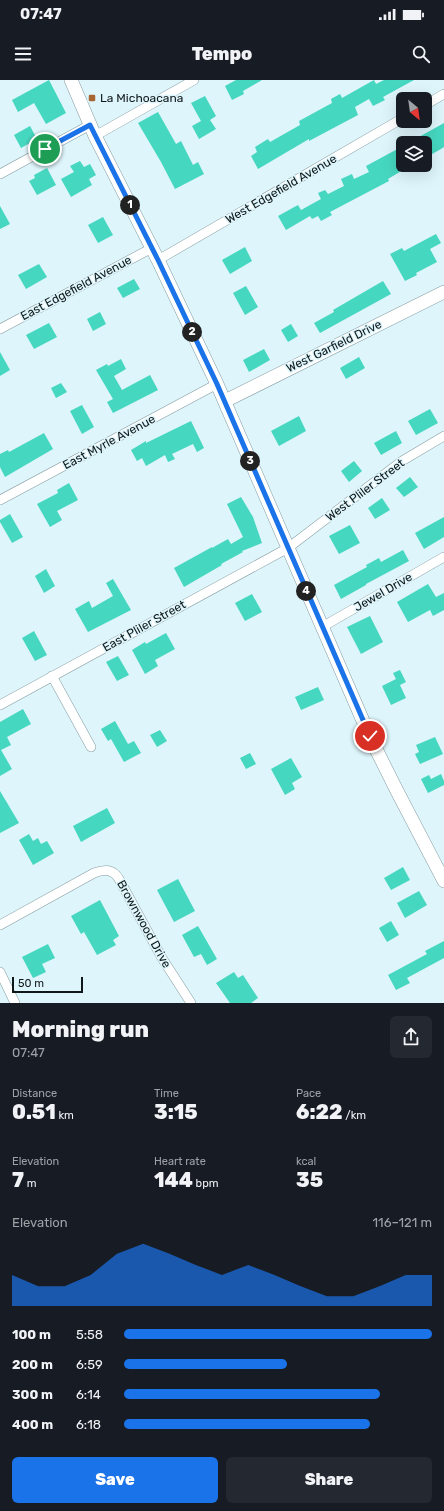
<!DOCTYPE html>
<html lang="en">
<head>
<meta charset="utf-8">
<style>
	body { margin:0; font-family:Rubik,sans-serif; background:#242831; color:#f1f3f6; height:100vh; display:flex; flex-direction:column; font-size:15px; white-space:nowrap }
	* { box-sizing:border-box; margin:0 }
	p { font-size:13px; color:#9ea1a6 }
	.icon { flex:none; width:22px; height:22px; fill:none; stroke:currentColor; stroke-width:2; stroke-linecap:round; stroke-linejoin:round }
	.map { position:relative; height:923px; overflow:hidden }
	.sheet { display:flex; flex-direction:column; background:#171b24; flex:1 }
	.sheet>* { flex:none }
	.needle { width:26px; rotate:151deg }
	.buttons { position:absolute; left:396px; top:12px; display:grid; gap:8px }
	.buttons a { display:grid; place-items:center; width:36px; height:36px; border-radius:6px; background:#171b24; box-shadow:0 4px 16px #0002; font-size:20px }
	.scale { position:absolute; left:12px; bottom:10px; width:71px; box-sizing:border-box; padding-left:4px; border:2px solid #0f1719; border-top:0; font-size:11px; line-height:14px; white-space:nowrap; color:#0f1719; -webkit-text-stroke:3px #ddf5fb; paint-order:stroke }
	.pin { position:absolute; display:grid; place-items:center; width:34px; height:34px; color:#fff; margin:-17px; border:2px solid #fff; border-radius:50%; box-shadow:0 1px 4px #0007 }
	.km { position:absolute; width:20px; height:20px; margin:-10px; border-radius:50%; background:#222; color:#fff; font-size:11px; line-height:20px; text-align:center }
	.round { display:grid; place-items:center; flex:none; width:42px; height:42px; border-radius:6px; background:#242831 }
	.headline { display:flex; align-items:center; justify-content:space-between; height:68px; padding:0 12px }
	h1 { font-size:22px; font-weight:800; line-height:30px }
	.figures { display:grid; grid-template-columns:repeat(3,1fr); gap:6px; height:68px; padding:4px 12px }
	.figures div { display:grid; align-content:center }
	.figures b { font-size:20px; font-weight:800 }
	.figures small { font-size:11px; font-weight:400 }
	.figures p { font-size:11px }
	.chart { height:112px; padding:8px 12px }
	.chart p { display:flex; justify-content:space-between }
	.chart svg { width:100%; height:72px; margin-top:4px; fill:#1a73e8; opacity:.7 }
	.cta { display:flex; gap:8px; margin-top:auto; padding:8px 12px }
	.cta a { flex:1; height:46px; border-radius:6px; background:#1a73e8; color:#fff; font-size:16px; font-weight:800; line-height:46px; text-align:center }
	.cta a+a { background:#242831; color:#f1f3f6 }
	ul { padding:0 12px; list-style:none; font-size:13px }
	li { display:grid; grid-template-columns:64px 48px 1fr; align-items:center; height:30px }
	li i { height:10px; border-radius:5px; background:#1a73e8 }
	.status { display:flex; justify-content:space-between; align-items:center; height:28px; padding:0 20px; background:#171b24; direction:ltr }
	.status svg { height:11px; fill:currentColor }
	header { display:flex; justify-content:space-between; align-items:center; height:52px; padding:0 12px; background:#171b24; font-size:18px; font-weight:800 }
	.map>svg:first-child { display:block }
	.building { fill:#46d7c0 }
	.lines { fill:none; stroke-linecap:round; stroke-linejoin:round }
	.street-casing { stroke:#859ca1; stroke-width:10 }
	.secondary-casing { stroke:#859ca1; stroke-width:14 }
	.street { stroke:#fff; stroke-width:9 }
	.secondary { stroke:#fff; stroke-width:13 }
	.route-casing { stroke:#fff; stroke-width:8 }
	.route { stroke:#1a73e8; stroke-width:5 }
	.poi-dot { fill:#a86633; stroke:#ddf5fb; stroke-width:1.5 }
	.labels { text-anchor:middle; dominant-baseline:central; stroke-width:3; stroke-linejoin:round; paint-order:stroke }
	.poi-label { font-size:12px; fill:#0f1719; stroke:#ddf5fb; text-anchor:start }
	.street-label { font-size:12px; fill:#0f1719; stroke:#ddf5fb }
</style>
</head>
<body>
<div class="status"><b>07:47</b><svg viewBox="0 0 49 12"><path d="M0 12V9h3v3zM5 12V6h3v6zM10 12V3h3v9zM15 12V0h3v12zM26 1h20v11H26zM47 4h2v5h-2z"/></svg></div>
<header><svg class="icon" aria-label="menu" viewBox="0 0 24 24"><path d="M4 6h16M4 12h16M4 18h16"/></svg>Tempo<svg class="icon" aria-label="search" viewBox="0 0 24 24"><circle cx="10" cy="10" r="6"/><path d="M15 15l6 6"/></svg></header>
<div class="map">
<svg width="444" height="923" viewBox="0 0 444 923">
	<rect width="100%" height="100%" fill="#ddf5fb"/>
	<!-- building -->
	<g class="building">
		<path d="M49 0 66 33 46 44 34 23 18 32 12 20Z"/>
		<path d="M236 0H262L243 11 244 14 232 20 225 6Z"/>
		<path d="M374 0 376 4 384 0H414L383 17 385 20 373 26 369 19 355 27 358 35 309 61V59L258 89 251 76 257 72 255 67 268 59 270 62 300 45 299 41 332 23 331 19 340 14 342 18Z"/>
		<path d="M205 16 216 36 210 40 216 49 199 59 192 46 201 41 191 23Z"/>
		<path d="M158 32 176 64 181 61 193 85 198 82 204 94 175 109 161 82 138 43Z"/>
		<path d="M444 43V67L441 69 425 78V63H408Z"/>
		<path d="M30 46 37 59 21 68 14 55Z"/>
		<path d="M403 66V90L388 99 389 101 330 132 332 135 321 141 318 136 312 139 310 136 286 150 278 136 298 125 301 130 321 119 318 113 325 110 328 114 344 106 341 99 352 94 354 99 369 92 366 86Z"/>
		<path d="M80 81 84 87 90 84 96 95 89 99 92 105 71 117 61 99 74 92 70 86Z"/>
		<path d="M47 88 56 105 37 115 29 101 35 98 34 95Z"/>
		<path d="M0 126 10 144 0 149Z"/>
		<path d="M103 137 113 155 98 163 88 145Z"/>
		<path d="M436 154 441 163 430 169 437 182 416 193 417 195 405 201 390 174 402 168 404 171Z"/>
		<path d="M245 167 252 181 230 194 222 180Z"/>
		<path d="M39 184 47 197 26 209 18 195Z"/>
		<path d="M134 199 140 209 123 218 117 208Z"/>
		<path d="M383 201 391 214 320 253 314 243 334 232 333 230Z"/>
		<path d="M246 206 258 227 245 235 233 213Z"/>
		<path d="M100 232 106 244 93 251 87 239Z"/>
		<path d="M49 243 57 257 34 269 26 255Z"/>
		<path d="M291 244 298 256 288 262 281 250Z"/>
		<path d="M264 269 270 280 249 292 243 280Z"/>
		<path d="M0 272 10 290 0 296Z"/>
		<path d="M359 277 365 288 346 299 340 288Z"/>
		<path d="M121 279 126 289 114 296 122 310 150 295 158 310 113 333 107 322 113 319 96 290 107 284 108 286Z"/>
		<path d="M61 303 67 312 56 318 51 308Z"/>
		<path d="M82 325 94 347 82 354 70 331Z"/>
		<path d="M430 329 438 343 416 355 408 341Z"/>
		<path d="M299 336 306 351 279 366 271 351Z"/>
		<path d="M191 341 204 368 197 372 193 364 172 374 175 379 168 382 165 375 146 386 142 378 137 381 131 370 146 361V363Z"/>
		<path d="M396 351 402 363 381 375 374 363Z"/>
		<path d="M44 353 53 369 5 397 0 387V374L8 370 9 372Z"/>
		<path d="M354 381 362 391 349 402 341 391Z"/>
		<path d="M410 397 418 407 404 417 396 408Z"/>
		<path d="M69 403 78 420 57 431 62 440 50 447 37 424 58 413 57 410Z"/>
		<path d="M241 417 253 437 262 463 242 471 243 472 221 484 222 485 184 507 174 488 212 467V468L228 459 231 464 243 457 227 424Z"/>
		<path d="M382 418 390 430 375 439 368 428Z"/>
		<path d="M10 434 23 457 12 463 0 442V440Z"/>
		<path d="M444 437V457L424 469 415 453Z"/>
		<path d="M350 445 360 463 339 474 329 456Z"/>
		<path d="M403 470 409 481 366 504V505L341 519 334 505 367 487 366 485 379 478 381 482Z"/>
		<path d="M46 489 55 506 44 513 35 496Z"/>
		<path d="M113 499 131 530 88 552 75 529 89 521 92 528 113 516 106 503Z"/>
		<path d="M428 504 436 517 444 513V530L433 536 430 530 408 542 397 522Z"/>
		<path d="M252 514 262 532 245 541 235 523Z"/>
		<path d="M370 536 383 562 361 574 347 547Z"/>
		<path d="M34 551 47 575 35 581 22 558Z"/>
		<path d="M166 553 175 569 155 580 158 586 145 594 132 570 145 562 146 564Z"/>
		<path d="M118 576 129 595 117 601 106 582Z"/>
		<path d="M400 590 406 602 400 605 406 618 391 625 382 606 396 599 393 593Z"/>
		<path d="M318 607 324 620 301 630 295 617Z"/>
		<path d="M23 629 31 644 7 657 11 665 1 670 12 689 0 696V642Z"/>
		<path d="M115 641 128 664 134 661 141 673 124 682 111 659 108 661 101 649Z"/>
		<path d="M160 650 167 661 157 667 150 655Z"/>
		<path d="M435 657 443 674 420 684 415 674 419 672 416 665Z"/>
		<path d="M250 673 256 684 246 689 240 678Z"/>
		<path d="M291 678 302 697 292 703 295 709 285 715 271 689Z"/>
		<path d="M441 694 444 701V705L428 713 421 699 429 695 431 699Z"/>
		<path d="M0 711 19 743 0 753Z"/>
		<path d="M107 728 115 743 81 762 73 746Z"/>
		<path d="M29 754 33 761 38 758 41 764 47 761 54 773 33 785 19 760Z"/>
		<path d="M403 787 410 800 391 810 384 798Z"/>
		<path d="M178 799 195 831 174 842 157 810Z"/>
		<path d="M419 811 427 825 405 838 397 823Z"/>
		<path d="M100 820 119 856 113 860 116 865 97 875 84 852 81 854 71 836Z"/>
		<path d="M391 841 399 855 387 862 379 848Z"/>
		<path d="M198 846 217 879 207 885 201 874 194 877 182 855Z"/>
		<path d="M444 861V878L407 898 410 903 396 910 388 895 427 874 425 871Z"/>
		<path d="M48 864 55 878 42 884 46 892 33 898 22 877Z"/>
		<path d="M234 892 238 898 243 895 258 918 251 923H230L216 903Z"/>
	</g>
	<g class="lines">
		<defs>
			<g id="street">
				<path d="M425 25 444 14"/>
				<path d="M95 56 194 0"/>
				<path d="M0 94 90 45"/>
				<path d="M158 180 403 38"/>
				<path d="M0 249 152 168"/>
				<path d="M0 420 217 304"/>
				<path d="M322 547 444 477"/>
				<path d="M52 596 91 667"/>
				<path d="M0 625 288 468 402 381 444 356"/>
				<path d="M0 845 94 793C105 789 113 789 119 799L162 878 191 923"/>
				<path d="M0 892 15 923"/>
			</g>
			<g id="secondary">
				<path d="M71 0 95 56 158 180 217 304 370 657 397 711 444 801"/>
				<path d="M225 321 444 212"/>
			</g>
		</defs>
		<!-- street casing -->
		<use href="#street" class="street-casing"/>
		<!-- secondary casing -->
		<use href="#secondary" class="secondary-casing"/>
		<!-- street -->
		<use href="#street" class="street"/>
		<!-- secondary -->
		<use href="#secondary" class="secondary"/>
	</g>
	<g class="lines">
		<defs>
			<path id="route" d="M45 69 90 45 158 180 217 304 370 656"/>
		</defs>
		<!-- route casing -->
		<use href="#route" class="route-casing"/>
		<!-- route -->
		<use href="#route" class="route"/>
	</g>
	<!-- markers -->
	<rect class="poi-dot" x="88" y="14" width="8" height="8" rx="2"/>
	<g class="labels">
		<!-- poi labels -->
		<g class="poi-label">
			<text x="100" y="18">La Michoacana</text>
		</g>
		<!-- street labels -->
		<g class="street-label">
			<text transform="translate(281 109) rotate(-30)">West Edgefield Avenue</text>
			<text transform="translate(76 208) rotate(-28)">East Edgefield Avenue</text>
			<text transform="translate(334 266) rotate(-26)">West Garfield Drive</text>
			<text transform="translate(109 362) rotate(-28)">East Myrle Avenue</text>
			<text transform="translate(365 410) rotate(-37)">West Pliler Street</text>
			<text transform="translate(383 512) rotate(-30)">Jewel Drive</text>
			<text transform="translate(144 546) rotate(-29)">East Pliler Street</text>
			<text transform="translate(144 844) rotate(61)">Brownwood Drive</text>
		</g>
	</g>
</svg>
<div class="buttons">
<a><svg class="needle" viewBox="-14 -14 28 28"><path d="M0-13l5 13h-10z" fill="#e53935"/><path d="M0 13l5-13h-10z" fill="#9ea1a6"/></svg></a>
<a><svg class="icon" aria-label="layers" viewBox="0 0 24 24"><path d="M12 4l9 5-9 5-9-5zM3 14l9 5 9-5"/></svg></a>
</div>
<div class="scale">50 m</div>
<div class="pin" style="left:45px;top:69px;background:#1e9e55"><svg class="icon" aria-label="arrive" viewBox="0 0 24 24"><path d="M6 21V4h12l-3 4 3 4H6"/></svg></div>
<div class="pin" style="left:370px;top:656px;background:#d93025"><svg class="icon" aria-label="check" viewBox="0 0 24 24"><path d="M5 12l5 5 9-10"/></svg></div>
<b class="km" style="left:130px;top:125px">1</b>
<b class="km" style="left:192px;top:252px">2</b>
<b class="km" style="left:250px;top:381px">3</b>
<b class="km" style="left:306px;top:511px">4</b>
</div>
<section class="sheet">
<div class="headline"><div><h1>Morning run</h1><p>07:47</p></div><a class="round"><svg class="icon" aria-label="share" viewBox="0 0 24 24"><path d="M12 15V3M7 8l5-5 5 5M5 13v7h14v-7"/></svg></a></div>
<div class="figures">
<div><p>Distance</p><b>0.51<small> km</small></b></div>
<div><p>Time</p><b>3:15</b></div>
<div><p>Pace</p><b>6:22<small> /km</small></b></div>
</div>
<div class="figures">
<div><p>Elevation</p><b>7<small> m</small></b></div>
<div><p>Heart rate</p><b>144<small> bpm</small></b></div>
<div><p>kcal</p><b>35</b></div>
</div>
<div class="chart"><p><span>Elevation</span>116–121 m</p>
<svg viewBox="0 0 160 44" preserveAspectRatio="none"><path d="M0 44V25L10 32L20 32L30 25L40 12L50 6L60 12L70 19L80 25L90 19L100 25L110 32L120 38L130 38L140 32L150 25L160 25V44z"/></svg>
</div>
<ul>
<li><b>100 m</b>5:58<i style="width:100%"></i></li>
<li><b>200 m</b>6:59<i style="width:53%"></i></li>
<li><b>300 m</b>6:14<i style="width:83%"></i></li>
<li><b>400 m</b>6:18<i style="width:80%"></i></li>
</ul>
<div class="cta"><a>Save</a><a>Share</a></div>
</section>
</body>
</html>
